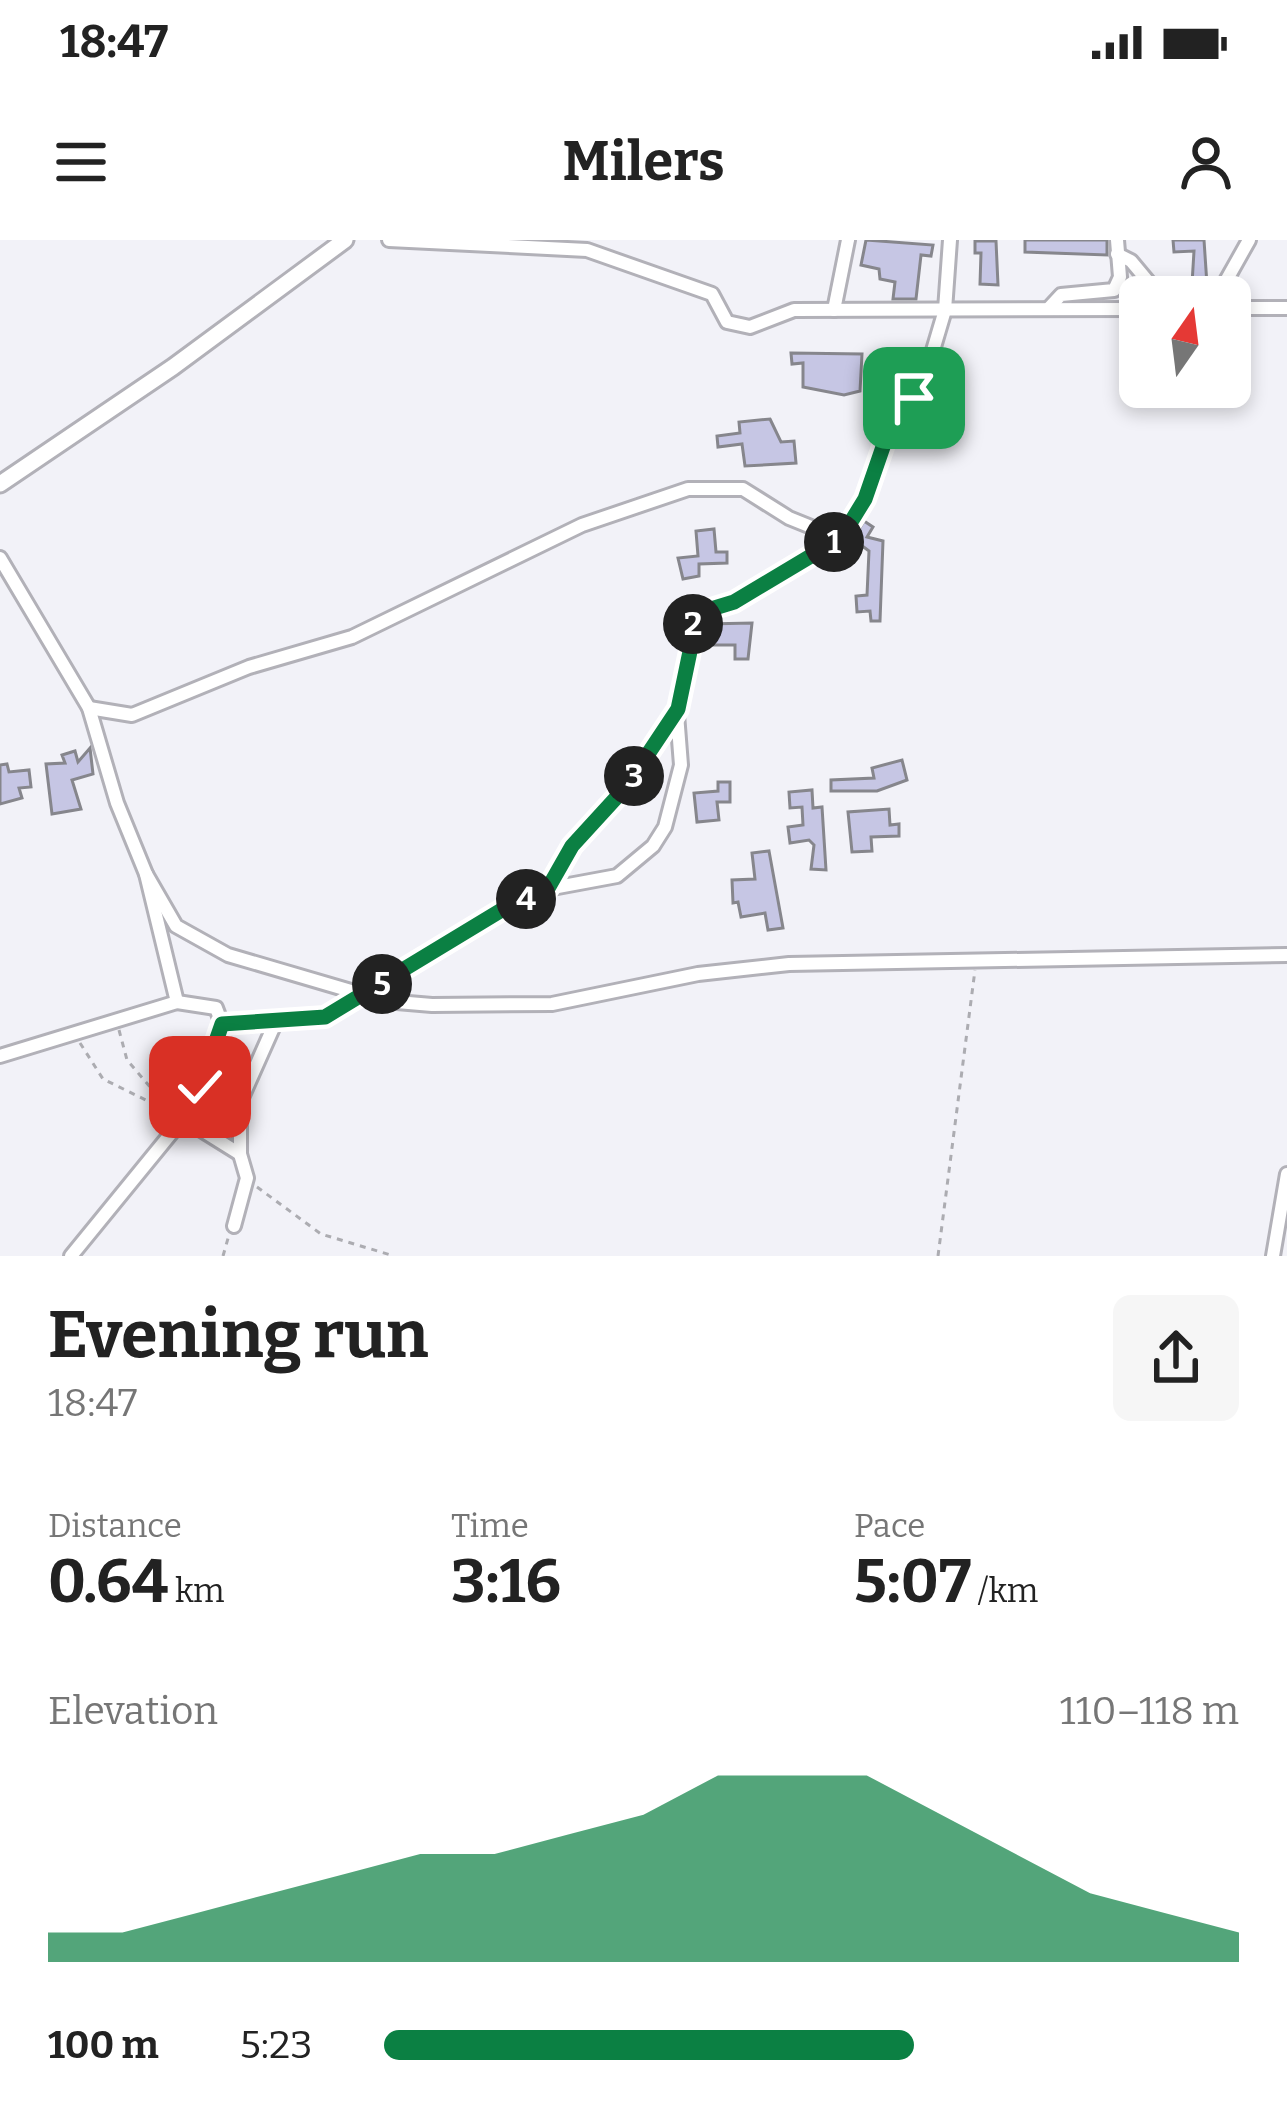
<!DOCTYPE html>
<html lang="en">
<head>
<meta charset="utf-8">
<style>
	body { margin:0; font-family:Bitter,serif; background:#f6f6f6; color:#222; height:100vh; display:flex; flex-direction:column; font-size:45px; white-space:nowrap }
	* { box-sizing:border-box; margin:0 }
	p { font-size:39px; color:#767676 }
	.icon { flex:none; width:66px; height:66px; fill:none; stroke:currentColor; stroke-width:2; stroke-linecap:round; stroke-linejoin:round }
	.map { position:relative; height:1016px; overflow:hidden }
	.details { display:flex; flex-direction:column; background:#fff; flex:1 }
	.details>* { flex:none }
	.needle { width:78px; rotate:14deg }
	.tools { position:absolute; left:1119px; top:36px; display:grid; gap:24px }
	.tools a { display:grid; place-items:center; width:132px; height:132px; border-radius:18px; background:#fff; box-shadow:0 6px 18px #0003; font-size:60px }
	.pin { position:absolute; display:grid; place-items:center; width:102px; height:102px; color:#fff; margin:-51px; border-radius:24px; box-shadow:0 6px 18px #0006 }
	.km { position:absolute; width:60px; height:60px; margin:-30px; border-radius:50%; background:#222; color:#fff; font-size:33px; line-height:60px; text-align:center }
	.round { display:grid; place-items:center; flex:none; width:126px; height:126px; border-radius:18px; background:#f6f6f6 }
	.headline { display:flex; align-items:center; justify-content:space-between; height:204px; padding:0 48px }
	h1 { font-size:66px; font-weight:700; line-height:90px }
	.metrics { display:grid; grid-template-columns:repeat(3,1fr); gap:18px; height:204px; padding:12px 48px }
	.metrics div { display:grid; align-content:center }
	.metrics b { font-size:60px; font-weight:700 }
	.metrics small { font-size:33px; font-weight:400 }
	.metrics p { font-size:33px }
	.chart { height:336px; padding:24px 48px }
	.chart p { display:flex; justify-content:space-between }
	.chart svg { width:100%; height:216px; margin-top:12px; fill:#0b8043; opacity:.7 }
	ul { padding:0 48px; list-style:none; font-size:39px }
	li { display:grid; grid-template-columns:192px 144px 1fr; align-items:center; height:90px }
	li i { height:30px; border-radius:15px; background:#0b8043 }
	.status { display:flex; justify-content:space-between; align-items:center; height:84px; padding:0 60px; background:#fff; direction:ltr }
	.status svg { height:33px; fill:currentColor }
	header { display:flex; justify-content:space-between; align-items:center; height:156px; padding:0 48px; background:#fff; font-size:54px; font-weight:700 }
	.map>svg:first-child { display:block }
	.building { fill:#c6c6e4; stroke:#86868c; stroke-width:3 }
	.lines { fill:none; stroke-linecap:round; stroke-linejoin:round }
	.minor-casing { stroke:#b2b1b8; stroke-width:18 }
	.tertiary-casing { stroke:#b2b1b8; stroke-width:21 }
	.path { stroke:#acacb1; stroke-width:3; stroke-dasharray:6 6; stroke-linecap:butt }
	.minor { stroke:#fff; stroke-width:12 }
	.tertiary { stroke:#fff; stroke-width:15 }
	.route-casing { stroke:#fff; stroke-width:24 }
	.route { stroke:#0b8043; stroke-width:15 }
</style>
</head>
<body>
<div class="status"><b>18:47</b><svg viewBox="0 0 49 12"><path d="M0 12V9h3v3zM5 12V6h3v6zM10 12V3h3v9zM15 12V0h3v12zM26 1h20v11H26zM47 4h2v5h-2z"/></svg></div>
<header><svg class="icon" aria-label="menu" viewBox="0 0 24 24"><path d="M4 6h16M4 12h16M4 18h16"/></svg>Milers<svg class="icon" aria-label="person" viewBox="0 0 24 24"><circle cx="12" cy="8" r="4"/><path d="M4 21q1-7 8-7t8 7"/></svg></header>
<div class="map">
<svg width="1287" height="1016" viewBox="0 0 1287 1016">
	<rect width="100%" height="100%" fill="#f2f2f8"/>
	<!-- building -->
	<g class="building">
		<path d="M866 0 933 5 931 16 921 15 916 59H893L895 42 880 39 879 29 861 25Z"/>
		<path d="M1025 0H1107V15L1025 12Z"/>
		<path d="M1173 0H1204L1207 45 1192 44 1194 11 1174 12Z"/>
		<path d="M975 1H996L998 45 980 44 981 13H975Z"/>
		<path d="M791 113 862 114 860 151 844 155 803 147V123L792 124Z"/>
		<path d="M770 179 781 202 794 201 796 223 745 226 742 204 718 207 717 196 740 193 739 182Z"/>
		<path d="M864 281 873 287 867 297 883 301 880 381H871L870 371 857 372 856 356 867 355 869 311 853 299Z"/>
		<path d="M714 289 716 312H727V323L699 324V336L683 339 678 318 698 316 696 291Z"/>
		<path d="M752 383 748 419H735V405H706V384Z"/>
		<path d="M90 508 93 534 72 540 81 569 52 574 46 524 65 523 62 515 75 511 78 522Z"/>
		<path d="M902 520 907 540 877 551H831V540L874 538 872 528Z"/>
		<path d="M7 524 9 532 29 530 31 547 19 548 22 558 0 564V525Z"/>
		<path d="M718 542H730V562H717L719 580 697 582 694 553 718 551Z"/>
		<path d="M812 550 813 568 822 567 826 630 811 629 814 605 809 600 790 603 788 587 803 585 802 567 790 568 789 552Z"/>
		<path d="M889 569 890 585 899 584V596L871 597 872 611 852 612 848 572Z"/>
		<path d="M769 611 783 688 768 690 765 673 741 677 738 662 733 663 732 640 755 639 752 613Z"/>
		<path d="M232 814 235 826 228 828 227 863 207 864 222 817Z"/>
	</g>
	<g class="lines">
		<defs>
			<g id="minor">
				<path d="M389 0 587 10 712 54 727 82 750 87 794 70 1140 69"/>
				<path d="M1117 14 1131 21 1161 57"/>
				<path d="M1217 57 1249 0"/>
				<path d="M1230 68H1287"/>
				<path d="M1048 69 1061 55 1114 50 1120 37 1117 0"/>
				<path d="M834 70 848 0"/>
				<path d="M0 318 89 468 117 563 146 634 177 762 0 816"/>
				<path d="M89 468 132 475 249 427 352 397 582 285 688 249H743L789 278 841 299"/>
				<path d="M146 634 176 686 228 715 385 761 432 765 552 764 698 734 789 724 1287 715"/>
				<path d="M177 762 216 768 222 784 325 777 510 665 547 649 617 636 653 606 665 587 681 525 677 474 698 373 734 362 841 299 865 259 885 204 926 134 945 70 950 0"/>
				<path d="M171 871 240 914"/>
				<path d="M234 986 247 938 240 914V862L276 781"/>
				<path d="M71 1016 195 864 222 784"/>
				<path d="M1273 1016 1287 934"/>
			</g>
			<path id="tertiary" d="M0 244 173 127 345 0"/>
		</defs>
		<!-- minor casing -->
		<use href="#minor" class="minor-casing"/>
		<!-- tertiary casing -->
		<use href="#tertiary" class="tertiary-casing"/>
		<!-- path -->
		<g class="path">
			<path d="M554 637 598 573 626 547 666 481"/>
			<path d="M119 790 127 820 163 862"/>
			<path d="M80 803 103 839 158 866"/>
			<path d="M257 947 321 994 394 1016"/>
			<path d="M223 1016 229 995"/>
			<path d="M938 1016 975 730"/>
		</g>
		<!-- minor -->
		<use href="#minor" class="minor"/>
		<!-- tertiary -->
		<use href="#tertiary" class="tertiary"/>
	</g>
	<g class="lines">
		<defs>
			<path id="route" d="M200 847 222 784 325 777 510 665 547 650 572 606 626 547 678 469 698 373 734 362 841 298 865 259 884 204 914 158"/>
		</defs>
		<!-- route casing -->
		<use href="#route" class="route-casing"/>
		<!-- route -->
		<use href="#route" class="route"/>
	</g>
</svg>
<div class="tools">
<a><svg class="needle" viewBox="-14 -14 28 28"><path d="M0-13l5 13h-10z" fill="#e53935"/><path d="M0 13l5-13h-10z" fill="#767676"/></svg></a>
</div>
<div class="pin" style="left:914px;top:158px;background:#1e9e55"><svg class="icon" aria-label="arrive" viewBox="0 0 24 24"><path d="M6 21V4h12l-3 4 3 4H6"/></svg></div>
<div class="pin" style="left:200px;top:847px;background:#d93025"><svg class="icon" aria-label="check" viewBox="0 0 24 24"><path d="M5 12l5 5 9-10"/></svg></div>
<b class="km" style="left:834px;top:302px">1</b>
<b class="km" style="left:693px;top:384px">2</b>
<b class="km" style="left:634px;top:536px">3</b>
<b class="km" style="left:526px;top:659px">4</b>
<b class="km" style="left:382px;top:744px">5</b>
</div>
<section class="details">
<div class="headline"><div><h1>Evening run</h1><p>18:47</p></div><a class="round"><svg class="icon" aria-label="share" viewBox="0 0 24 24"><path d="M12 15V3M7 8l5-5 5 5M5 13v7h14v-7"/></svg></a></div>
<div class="metrics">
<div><p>Distance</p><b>0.64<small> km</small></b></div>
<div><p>Time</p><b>3:16</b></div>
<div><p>Pace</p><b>5:07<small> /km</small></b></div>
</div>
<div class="chart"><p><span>Elevation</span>110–118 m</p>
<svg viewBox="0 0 160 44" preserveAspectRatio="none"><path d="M0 44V38L10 38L20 34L30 30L40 26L50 22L60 22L70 18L80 14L90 6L100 6L110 6L120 14L130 22L140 30L150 34L160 38V44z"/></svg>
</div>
<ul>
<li><b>100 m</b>5:23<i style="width:62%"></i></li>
</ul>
</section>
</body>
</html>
